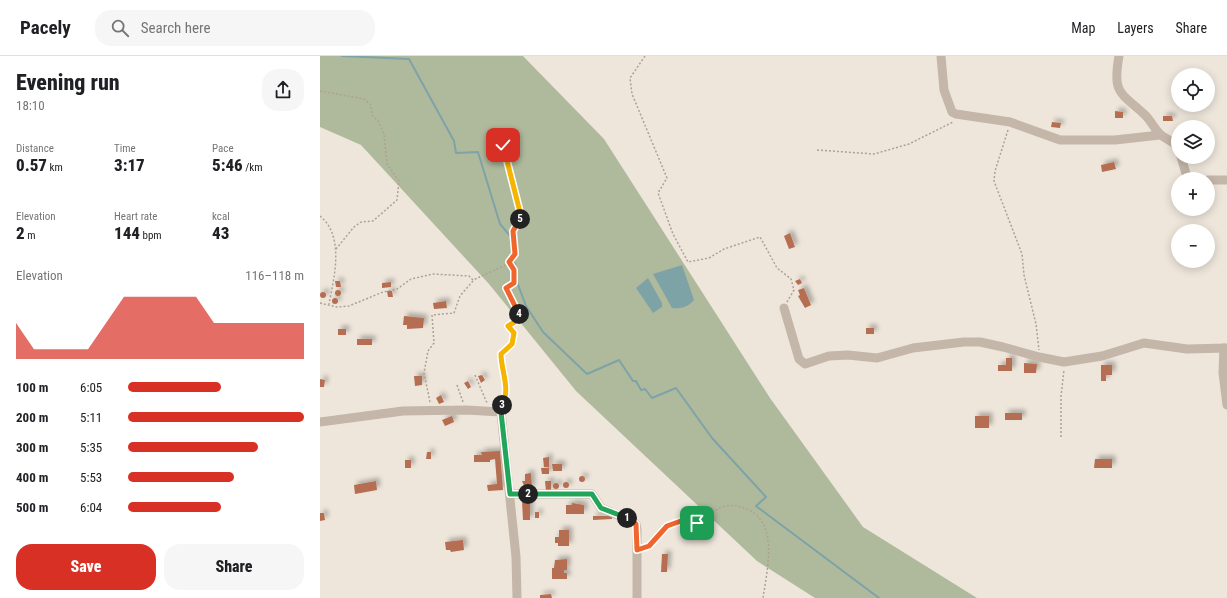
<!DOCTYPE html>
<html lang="en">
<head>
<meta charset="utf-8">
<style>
	body { margin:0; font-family:"Roboto Condensed",sans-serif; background:#f6f6f6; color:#202124; height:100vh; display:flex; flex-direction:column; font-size:15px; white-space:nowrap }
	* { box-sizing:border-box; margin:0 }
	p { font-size:13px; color:#757577 }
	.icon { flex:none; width:22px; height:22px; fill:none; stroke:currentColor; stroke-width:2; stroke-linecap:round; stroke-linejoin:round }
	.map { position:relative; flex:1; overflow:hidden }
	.sheet { display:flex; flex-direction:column; background:#fff; width:320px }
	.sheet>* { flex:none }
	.buttons { position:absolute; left:851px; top:12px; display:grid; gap:8px }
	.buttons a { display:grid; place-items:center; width:44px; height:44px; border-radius:50%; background:#fff; box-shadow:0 2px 10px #0003; font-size:20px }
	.pin { position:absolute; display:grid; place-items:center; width:34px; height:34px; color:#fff; margin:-17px; border-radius:8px; box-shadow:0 2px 6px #0006 }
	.km { position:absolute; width:20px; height:20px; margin:-10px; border-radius:50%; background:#222; color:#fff; font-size:11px; line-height:20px; text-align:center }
	.round { display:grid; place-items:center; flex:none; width:42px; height:42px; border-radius:16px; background:#f6f6f6 }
	.headline { display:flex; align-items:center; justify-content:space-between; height:68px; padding:0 16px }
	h1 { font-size:22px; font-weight:800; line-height:30px }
	.metrics { display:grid; grid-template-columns:repeat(3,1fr); gap:6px; height:68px; padding:4px 16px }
	.metrics div { display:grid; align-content:center }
	.metrics b { font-size:17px; font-weight:800 }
	.metrics small { font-size:11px; font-weight:400 }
	.metrics p { font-size:11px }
	.chart { height:112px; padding:8px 16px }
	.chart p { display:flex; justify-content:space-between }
	.chart svg { width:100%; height:72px; margin-top:4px; fill:#d93025; opacity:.7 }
	.action { display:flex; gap:8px; margin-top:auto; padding:8px 16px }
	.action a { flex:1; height:46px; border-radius:16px; background:#d93025; color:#fff; font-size:16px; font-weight:800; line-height:46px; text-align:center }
	.action a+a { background:#f6f6f6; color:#202124 }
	ul { padding:0 16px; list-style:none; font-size:13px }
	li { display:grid; grid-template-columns:64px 48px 1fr; align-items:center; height:30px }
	li i { height:10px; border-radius:5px; background:#d93025 }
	header { display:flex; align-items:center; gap:24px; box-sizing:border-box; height:56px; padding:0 20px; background:#fff; border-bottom:1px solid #e0e0e0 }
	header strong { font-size:19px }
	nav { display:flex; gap:22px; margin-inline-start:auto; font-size:14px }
	.search { width:280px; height:36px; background:#f6f6f6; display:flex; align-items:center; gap:10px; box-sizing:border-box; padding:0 14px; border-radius:16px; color:#757577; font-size:15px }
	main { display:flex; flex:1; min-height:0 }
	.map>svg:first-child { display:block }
	.green { fill:#afba9d }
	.water { fill:#7ea3a7 }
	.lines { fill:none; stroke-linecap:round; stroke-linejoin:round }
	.stream { stroke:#7ea3a7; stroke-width:2 }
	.building { fill:#b56e51; filter:url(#shadow) }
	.path { stroke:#afa093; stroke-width:1.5; stroke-dasharray:2 2; stroke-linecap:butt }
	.minor { stroke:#c4b6a8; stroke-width:9 }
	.split-1-casing { stroke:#fff; stroke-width:8 }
	.split-2-casing { stroke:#fff; stroke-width:8 }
	.split-3-casing { stroke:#fff; stroke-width:8 }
	.split-4-casing { stroke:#fff; stroke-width:8 }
	.split-5-casing { stroke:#fff; stroke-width:8 }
	.split-6-casing { stroke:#fff; stroke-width:8 }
	.split-1 { stroke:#f0652b; stroke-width:5 }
	.split-2 { stroke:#22a559; stroke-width:5 }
	.split-3 { stroke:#22a559; stroke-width:5 }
	.split-4 { stroke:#f5b400; stroke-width:5 }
	.split-5 { stroke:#f0652b; stroke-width:5 }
	.split-6 { stroke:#f5b400; stroke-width:5 }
</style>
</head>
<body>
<header>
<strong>Pacely</strong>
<div class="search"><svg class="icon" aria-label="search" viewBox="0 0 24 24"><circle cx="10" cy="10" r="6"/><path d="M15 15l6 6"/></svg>Search here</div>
<nav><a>Map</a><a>Layers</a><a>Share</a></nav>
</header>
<main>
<section class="sheet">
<div class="headline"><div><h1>Evening run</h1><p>18:10</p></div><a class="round"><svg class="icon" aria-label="share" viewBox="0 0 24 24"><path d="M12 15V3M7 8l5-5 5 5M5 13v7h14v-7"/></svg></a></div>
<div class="metrics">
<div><p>Distance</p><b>0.57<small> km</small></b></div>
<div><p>Time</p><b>3:17</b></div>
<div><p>Pace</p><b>5:46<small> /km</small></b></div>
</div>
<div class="metrics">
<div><p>Elevation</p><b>2<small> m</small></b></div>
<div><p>Heart rate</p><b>144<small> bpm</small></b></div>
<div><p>kcal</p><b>43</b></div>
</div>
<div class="chart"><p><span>Elevation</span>116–118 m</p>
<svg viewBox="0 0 160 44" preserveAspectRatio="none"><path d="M0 44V22L10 38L20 38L30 38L40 38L50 22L60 6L70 6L80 6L90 6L100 6L110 22L120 22L130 22L140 22L150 22L160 22V44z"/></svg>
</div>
<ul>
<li><b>100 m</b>6:05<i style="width:53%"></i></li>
<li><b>200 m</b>5:11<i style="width:100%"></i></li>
<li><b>300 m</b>5:35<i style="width:74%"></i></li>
<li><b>400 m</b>5:53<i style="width:60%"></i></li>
<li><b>500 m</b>6:04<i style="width:53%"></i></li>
</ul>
<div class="action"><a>Save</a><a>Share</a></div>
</section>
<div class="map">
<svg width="907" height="542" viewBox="0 0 907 542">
	<defs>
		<filter id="shadow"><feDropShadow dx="3.5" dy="-3.5" stdDeviation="2" flood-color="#0004"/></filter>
	</defs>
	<rect width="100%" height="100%" fill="#eee6db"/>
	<!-- green -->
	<path class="green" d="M0 0H203L284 83 450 342 543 471 657 542H495L437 505 256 335 169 228 41 89 0 71Z"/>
	<!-- water -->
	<g class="water">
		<path d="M362 209 374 244C368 251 361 253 352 252L333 218Z"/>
		<path d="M328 222 342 247V251L333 257 316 232Z"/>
	</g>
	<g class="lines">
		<!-- stream -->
		<path class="stream" d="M22 0 89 3 134 85 136 97 158 96 180 168 192 182V198L196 213 197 226 206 250 223 276 267 318 299 304 313 325H316L321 334 325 333 332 342 356 332 392 382 446 441 436 450 559 542"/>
	</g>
	<!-- building -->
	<g class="building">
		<path d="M795 55 803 56V62H795Z"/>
		<path d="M843 60H852L853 65H843Z"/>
		<path d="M732 66 741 67 740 72 731 71Z"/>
		<path d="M794 106 796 113 782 116 781 109Z"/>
		<path d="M470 177 475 191 469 193 464 180Z"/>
		<path d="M480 223 482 227 478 229 475 225Z"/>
		<path d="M15 225H20L21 231H16Z"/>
		<path d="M71 226V231L62 232V227Z"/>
		<path d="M484 232 491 249 485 252 478 240 480 239 478 234Z"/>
		<circle cx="18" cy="237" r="3"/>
		<path d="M67 235H72L73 241H68Z"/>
		<circle cx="3" cy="239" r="3"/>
		<circle cx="15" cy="245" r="3"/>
		<path d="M126 245 127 252 114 253 113 247Z"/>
		<path d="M84 260 104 262 103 272 87 273V269H83Z"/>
		<rect x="546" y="272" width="8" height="6"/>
		<rect x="18" y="273" width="8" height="6"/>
		<rect x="37" y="283" width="15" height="6"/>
		<path d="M686 302H692V315H678V309H686Z"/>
		<path d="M704 307 717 308 716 317H704Z"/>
		<path d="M781 309H792V319H786V325H781Z"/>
		<path d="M162 319 165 324 161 327 158 320Z"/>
		<path d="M94 320H102V329L95 330Z"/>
		<path d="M0 323 5 324 4 331H0Z"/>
		<path d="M148 325 151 331 148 333 144 327Z"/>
		<path d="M121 339 124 346 119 348 116 342Z"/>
		<rect x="685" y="357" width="17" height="7"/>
		<path d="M132 360 134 366 125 370 122 364Z"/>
		<rect x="655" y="360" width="14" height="12"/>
		<path d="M180 395 183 434 168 435 167 429 177 428 175 403 170 404V406H154V399H162L161 396Z"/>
		<path d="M107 396H111V403H106Z"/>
		<path d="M229 401V411H224L223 402Z"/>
		<path d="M775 403H792V412H774Z"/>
		<rect x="85" y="404" width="6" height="8"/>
		<path d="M232 408H242V415H233Z"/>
		<path d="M221 412H229V418H222Z"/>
		<path d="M211 417 212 433 206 434 202 425H205V418Z"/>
		<circle cx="262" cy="423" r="3"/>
		<path d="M56 425 57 434 35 438 34 429Z"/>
		<path d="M225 425H231V435H226Z"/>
		<circle cx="246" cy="429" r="3"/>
		<circle cx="236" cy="430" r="3"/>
		<path d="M202 445H210V464H203Z"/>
		<path d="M252 447 264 449V458H246V449H252Z"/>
		<rect x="215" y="456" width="4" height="6"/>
		<path d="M0 457H4L5 464 0 465Z"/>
		<path d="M273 460H292V463L273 464Z"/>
		<path d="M239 474H249V490H238V487H235V481H239Z"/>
		<path d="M143 484 144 494 131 496 130 494H126L125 486Z"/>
		<path d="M342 498H348L347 516H341Z"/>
		<path d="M247 503V514H244V517H247V523H232V512H234L235 504Z"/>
		<path d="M231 538 232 542H220V539Z"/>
	</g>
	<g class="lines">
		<!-- path -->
		<g class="path">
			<path d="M325 0 310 22 312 38 347 122 338 137 353 178 368 206 389 202 404 193 440 181 457 212 471 223 474 234 467 246"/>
			<path d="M0 35 44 43 51 49 52 59 59 66 64 79 67 108 79 125 77 144 53 165 41 166 34 171 16 193"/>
			<path d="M688 74 675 115 674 125 702 198 704 219 716 268 719 294"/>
			<path d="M497 94 554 98 589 88 633 66"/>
			<path d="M0 160C25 180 14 222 9 248"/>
			<path d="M0 247 17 251 29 250 63 236 77 233 91 223 113 218 149 220 153 224 188 208 195 198 193 175 201 160 183 89"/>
			<path d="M155 319 167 347"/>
			<path d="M137 329 143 346"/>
			<path d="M110 346 104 317 108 295 114 287 112 259 134 257 140 240 153 225"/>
			<path d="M182 348C191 333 181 315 181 298L193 288 194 277 188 270 201 262 186 232 194 227V214L189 206"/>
			<path d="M741 381V340L744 314"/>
			<path d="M325 491 329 490C347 470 349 463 377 467 387 462 395 452 406 450 413 449 418 450 424 452 460 463 447 514 443 542"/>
		</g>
		<!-- minor -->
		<g class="minor">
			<path d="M621 0 624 34 632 56 636 58 690 66 740 84H795L840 79"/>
			<path d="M799 0C792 39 801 36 826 60 831 65 835 74 841 79 847 84 854 85 858 92"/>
			<path d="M861 101 867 121 874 123"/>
			<path d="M888 124H907"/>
			<path d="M464 252 479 303 485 308 509 300 528 299 557 302 593 292 644 286H660L683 291 719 301 744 306 782 300 824 287 867 293 907 292"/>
			<path d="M904 292 903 317 907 349"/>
			<path d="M0 366 83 355 146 354 181 356 196 501 197 542"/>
			<path d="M190 438H272L281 452 312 465 316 468 317 474V542"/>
		</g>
	</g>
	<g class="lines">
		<defs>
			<path id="split-1" d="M307 462 316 468 317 494 329 490 347 470 361 465 377 467"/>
			<path id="split-2" d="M208 438H272L281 452 307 462"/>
			<path id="split-3" d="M182 349 181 356 190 438H208"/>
			<path id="split-4" d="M182 349C191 333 181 315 181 298L192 288 194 277 188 270 201 262 199 258"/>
			<path id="split-5" d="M199 258 186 232 194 227V214L189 206 195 198 193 175 200 163"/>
			<path id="split-6" d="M183 89 201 160 200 163"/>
		</defs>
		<!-- split-1 casing -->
		<use href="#split-1" class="split-1-casing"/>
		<!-- split-2 casing -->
		<use href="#split-2" class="split-2-casing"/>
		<!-- split-3 casing -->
		<use href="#split-3" class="split-3-casing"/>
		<!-- split-4 casing -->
		<use href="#split-4" class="split-4-casing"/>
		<!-- split-5 casing -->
		<use href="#split-5" class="split-5-casing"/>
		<!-- split-6 casing -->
		<use href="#split-6" class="split-6-casing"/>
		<!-- split-1 -->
		<use href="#split-1" class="split-1"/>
		<!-- split-2 -->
		<use href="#split-2" class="split-2"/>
		<!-- split-3 -->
		<use href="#split-3" class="split-3"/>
		<!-- split-4 -->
		<use href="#split-4" class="split-4"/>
		<!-- split-5 -->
		<use href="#split-5" class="split-5"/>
		<!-- split-6 -->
		<use href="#split-6" class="split-6"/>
	</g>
</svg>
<div class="buttons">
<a><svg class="icon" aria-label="locate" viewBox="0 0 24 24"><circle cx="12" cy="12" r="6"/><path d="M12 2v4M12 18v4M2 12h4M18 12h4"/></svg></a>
<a><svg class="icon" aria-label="layers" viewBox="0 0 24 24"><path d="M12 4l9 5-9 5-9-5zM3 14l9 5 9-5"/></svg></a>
<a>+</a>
<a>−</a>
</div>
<div class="pin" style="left:377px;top:467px;background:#1e9e55"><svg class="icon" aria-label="arrive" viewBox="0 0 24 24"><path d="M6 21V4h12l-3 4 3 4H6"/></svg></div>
<div class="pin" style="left:183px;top:89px;background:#d93025"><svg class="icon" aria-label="check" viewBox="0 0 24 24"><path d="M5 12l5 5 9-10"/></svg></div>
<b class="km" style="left:307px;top:462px">1</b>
<b class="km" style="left:208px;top:438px">2</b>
<b class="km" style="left:182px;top:349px">3</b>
<b class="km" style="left:199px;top:258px">4</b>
<b class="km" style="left:200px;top:163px">5</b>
</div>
</main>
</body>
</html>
